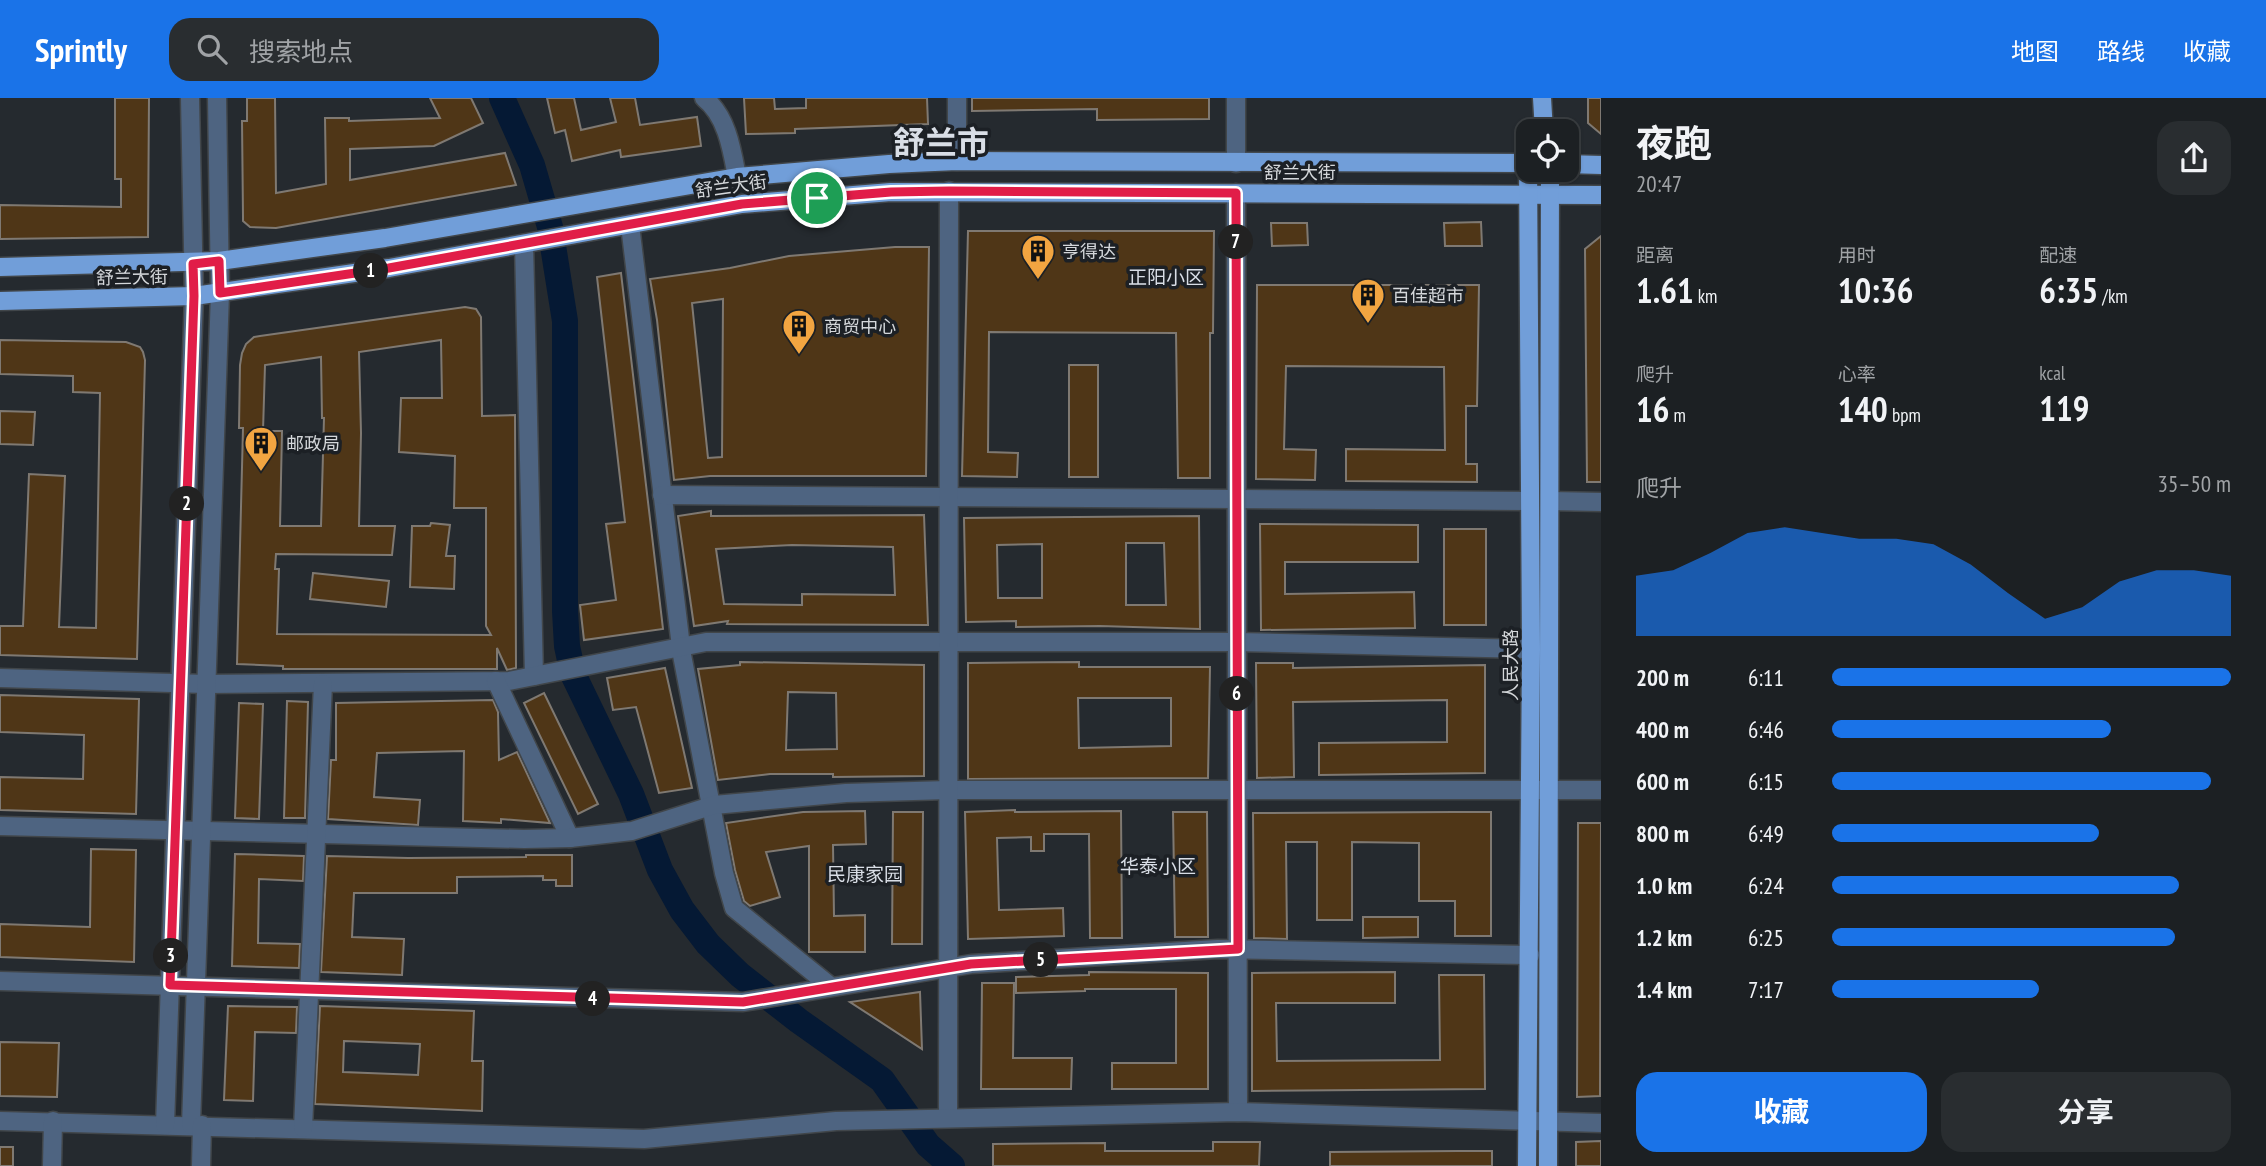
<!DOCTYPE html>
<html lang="zh">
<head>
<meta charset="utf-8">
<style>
	body { margin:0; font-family:"PT Sans Narrow","Noto Sans SC",sans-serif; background:#292d30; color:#f1f3f6; height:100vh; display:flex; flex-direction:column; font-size:26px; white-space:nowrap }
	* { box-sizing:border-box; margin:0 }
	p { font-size:23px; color:#a0a3a6 }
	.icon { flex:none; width:38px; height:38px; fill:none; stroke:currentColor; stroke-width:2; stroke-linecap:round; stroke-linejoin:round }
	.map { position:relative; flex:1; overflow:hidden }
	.drawer { display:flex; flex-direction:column; background:#1c2023; width:665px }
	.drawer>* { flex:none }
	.fabs { position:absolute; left:1516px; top:21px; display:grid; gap:14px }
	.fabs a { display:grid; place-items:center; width:63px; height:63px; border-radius:14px; background:#1c2023; box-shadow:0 2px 5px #0004,0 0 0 2px #3a3e41; font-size:35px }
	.pin { position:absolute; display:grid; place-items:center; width:60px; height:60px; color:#fff; margin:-30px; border:4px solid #fff; border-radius:50%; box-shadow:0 2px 7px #0007 }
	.km { position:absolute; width:35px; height:35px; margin:-18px; border-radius:50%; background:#222; color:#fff; font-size:19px; line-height:35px; text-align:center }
	.round { display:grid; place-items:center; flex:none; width:74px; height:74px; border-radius:21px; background:#292d30 }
	.headline { display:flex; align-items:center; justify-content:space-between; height:119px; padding:0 35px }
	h1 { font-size:38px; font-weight:700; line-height:52px }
	.figures { display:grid; grid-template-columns:repeat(3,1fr); gap:10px; height:119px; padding:7px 35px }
	.figures div { display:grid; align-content:center }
	.figures b { font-size:35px; font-weight:700 }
	.figures small { font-size:19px; font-weight:400 }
	.figures p { font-size:19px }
	.chart { height:196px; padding:14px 35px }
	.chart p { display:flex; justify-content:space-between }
	.chart svg { width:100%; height:126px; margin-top:7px; fill:#1a73e8; opacity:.7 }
	.cta { display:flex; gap:14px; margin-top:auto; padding:14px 35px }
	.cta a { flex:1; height:80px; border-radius:21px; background:#1a73e8; color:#fff; font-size:28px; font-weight:700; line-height:80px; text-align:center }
	.cta a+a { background:#292d30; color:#f1f3f6 }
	ul { padding:0 35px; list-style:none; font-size:23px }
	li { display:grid; grid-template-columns:112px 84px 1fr; align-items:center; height:52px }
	li i { height:18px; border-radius:9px; background:#1a73e8 }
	header { display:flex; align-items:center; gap:42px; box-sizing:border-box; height:98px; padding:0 35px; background:#1a73e8; color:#fff }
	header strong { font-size:33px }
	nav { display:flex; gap:38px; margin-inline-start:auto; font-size:24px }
	.search { width:490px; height:63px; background:#292d30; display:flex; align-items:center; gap:18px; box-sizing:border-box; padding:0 24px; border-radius:21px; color:#a0a3a6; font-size:26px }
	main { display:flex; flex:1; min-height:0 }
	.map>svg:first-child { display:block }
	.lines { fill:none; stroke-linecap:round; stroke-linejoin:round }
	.river { stroke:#051934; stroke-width:26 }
	.building { fill:#4f3617; stroke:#7f7972; stroke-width:2; fill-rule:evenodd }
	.minor-casing { stroke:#41464a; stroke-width:21 }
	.major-casing { stroke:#41464a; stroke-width:21 }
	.minor { stroke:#4e6481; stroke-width:18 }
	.major { stroke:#719ed9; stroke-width:18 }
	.route-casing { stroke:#fff; stroke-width:14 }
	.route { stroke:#e11d48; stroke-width:9 }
	.labels { text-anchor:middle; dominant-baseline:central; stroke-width:7; stroke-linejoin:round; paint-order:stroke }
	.street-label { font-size:18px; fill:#d4d7da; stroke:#1c2025 }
	.poi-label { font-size:18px; fill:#d4d7da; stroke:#1c2025; text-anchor:start }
	.neighbourhood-label { font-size:19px; fill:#d9dee6; stroke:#1c2025 }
	.town-label { font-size:32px; font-weight:bold; fill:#d9dee6; stroke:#1c2025 }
</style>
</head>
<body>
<header>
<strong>Sprintly</strong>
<div class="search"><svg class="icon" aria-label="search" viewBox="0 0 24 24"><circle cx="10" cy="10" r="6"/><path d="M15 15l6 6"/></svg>搜索地点</div>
<nav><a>地图</a><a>路线</a><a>收藏</a></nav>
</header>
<main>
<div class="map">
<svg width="1601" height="1068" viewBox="0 0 1601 1068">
	<rect width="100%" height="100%" fill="#252a2f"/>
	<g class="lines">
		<!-- river -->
		<path class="river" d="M502 0 532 67 550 129 565 223V513L567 548 573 576 631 696 660 772 682 812 708 846 740 877 799 923 882 982 928 1047 952 1068"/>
	</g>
	<!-- building -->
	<g class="building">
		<path d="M115 0H149L148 139 0 141V107L121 109V81H115Z"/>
		<path d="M247 0H275L276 95 326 86 325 20H349V23L440 20 430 0H471L483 25 434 48 350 51V82L505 55 516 87 276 130 250 129 243 123V118L242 23H247Z"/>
		<path d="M547 0H574L581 32 616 24 610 0H635L640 27 697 19 701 48 621 59 620 52 572 63 565 32 555 35Z"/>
		<path d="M744 0H774L775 11 806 10V0H927L928 26 795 31V35L746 36Z"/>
		<path d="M972 0H1209V21L1097 22V11L972 13Z"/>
		<path d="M1588 0H1601V36L1588 25Z"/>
		<path d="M1481 124 1482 148H1445L1444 125Z"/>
		<path d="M1271 125H1307L1308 147 1272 148Z"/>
		<path d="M968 133H1214L1213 235H1210V380H1178L1176 235 989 234 988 354 1018 355 1017 379 962 378Z"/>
		<path d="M1601 138V384H1587L1585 151Z"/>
		<path d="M895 149H929L926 378H710L674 382 657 222 650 181 730 170 789 158ZM723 201 722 359 708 360 692 205Z"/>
		<path d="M621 175 663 531 584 542 580 507 616 502 606 426 625 424 597 179Z"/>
		<path d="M1257 187H1479L1477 308H1466V366H1477V384L1346 383V351L1445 352 1444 269 1286 268 1284 351 1316 352 1315 382 1256 381Z"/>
		<path d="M465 209 476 211 481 219 482 318 515 317 516 570 507 572 497 550V571H283V568L237 566 243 330H239L240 267 242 255 246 246 254 239 260 238ZM441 242 442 300H401L399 354 455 358 454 410H486V528L491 537 277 536 279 471H275L276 456 392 457 395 428H359L361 335 359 254ZM321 259 322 320H324L321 428H280L282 333H263L265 267Z"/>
		<path d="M0 242 126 244 140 249 143 254 145 262 137 561 0 557V528H23L29 376 65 378 59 529 96 530 100 295 73 294V278L0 276Z"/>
		<rect x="1069" y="267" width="29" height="112"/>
		<path d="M0 313 35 314 33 347 0 346Z"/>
		<path d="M711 413V418L924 417 928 527 727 526 728 523 694 528 678 418ZM792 447 893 449 895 497 802 496V507L724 506 716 451Z"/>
		<path d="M1199 418 1200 531 1100 528 1016 529V523L966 524 964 420ZM1126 445H1164L1166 507H1126ZM1042 446V500H998L997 447Z"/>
		<path d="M431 425 450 427 446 458H455L454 491 410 489 412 428H430Z"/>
		<path d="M1260 426 1418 427V464H1285V496L1414 494 1415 530 1261 532Z"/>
		<rect x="1444" y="431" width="42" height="96"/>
		<path d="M313 475 389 483 386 509 310 501Z"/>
		<path d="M740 564 924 567V678L833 679V676H770L718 682 698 571 740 567ZM788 594 836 595 837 651 786 652Z"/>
		<path d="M1079 564V569H1210L1208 680 968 681V565ZM1078 600H1171V648L1079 650Z"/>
		<path d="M1256 565H1293V570L1485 567V675L1319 677V645L1447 644V602L1293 604 1294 679 1257 680Z"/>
		<path d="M665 570 692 690 659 695 636 609 613 612 607 580Z"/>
		<path d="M544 595 598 706 578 716 524 605Z"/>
		<path d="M0 597 139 601 136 716 0 712V679L83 681 84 637 0 634Z"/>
		<path d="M493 602 498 614 499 662 517 654 550 725 501 721V725L463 723 464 653 377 655 374 699 420 702 418 727 328 721 331 662H336V605Z"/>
		<path d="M287 603 308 604 305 720H284Z"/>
		<path d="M239 605 263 606 259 721 235 720Z"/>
		<path d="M1015 712V714L1121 713 1122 840H1090L1089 736H1044V753H1031V739L997 740 999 812 1063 810 1064 838 968 841 965 714Z"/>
		<path d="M865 713 866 746 833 747 834 818 865 817V854H809V748L766 754 780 799 750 808 744 803 735 772 726 725 803 714Z"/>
		<path d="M893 714H923L922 846H892Z"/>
		<path d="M1173 714H1207L1208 839H1175Z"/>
		<path d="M1454 714H1491V838H1455V803H1419V745L1352 744V822H1317V744H1286L1287 841 1254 840 1253 715Z"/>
		<path d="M1578 725H1601L1600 998 1577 999Z"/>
		<path d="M91 751 136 752 134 864 0 859V826L90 829Z"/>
		<path d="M235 756 304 758 303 783 259 781 258 845 300 846 299 870 232 868Z"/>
		<path d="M526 757H572V788H556V782H543V778L457 779V795H354L352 839 404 841 402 877 321 874 327 758 408 760 526 759Z"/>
		<path d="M1363 819H1418V839L1363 840Z"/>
		<path d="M1089 874 1208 875V991H1112V965H1176V891H1085V893L1016 895V879L1089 877Z"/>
		<path d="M1395 874V905H1276L1277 963 1440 962 1439 877H1484L1485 991 1252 993V875Z"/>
		<path d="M982 885H1014L1013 960H1072L1071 991H981Z"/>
		<path d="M920 894 922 951 850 904Z"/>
		<path d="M228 908 297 909 296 935 255 934 253 1003 224 1002Z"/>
		<path d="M320 908 474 913 472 963H483L482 1013 315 1006ZM344 943 420 946 418 977 343 974Z"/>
		<path d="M0 944 59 945 57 999 0 998Z"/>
		<path d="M1601 1043V1068H1576V1044Z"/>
		<path d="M1213 1044H1260L1259 1068H993V1046L1105 1045V1053H1213Z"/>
		<rect x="0" y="1049" width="13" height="19"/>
		<path d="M1458 1053H1492V1068H1330V1054Z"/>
	</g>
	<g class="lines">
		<defs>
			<g id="minor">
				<path d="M704 0C727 18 732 52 737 79"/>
				<path d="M1236 0V65"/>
				<path d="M957 63V0"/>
				<path d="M1236 95 1238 1014"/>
				<path d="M630 127 682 557 724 775 734 810 830 888"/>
				<path d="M524 146 534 578"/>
				<path d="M662 397 1530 403"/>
				<path d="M1550 403 1601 404"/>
				<path d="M0 580 206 586 509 583 706 544H1237L1531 551"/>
				<path d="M496 583 570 740"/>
				<path d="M0 728 524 741 570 740 632 733 714 707 846 695 948 692H1601"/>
				<path d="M0 883 743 904 971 866 1218 851 1530 857"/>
				<path d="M948 1020 949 93"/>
				<path d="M0 1023 644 1041 836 1023 1238 1014 1601 1025"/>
				<path d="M165 1027 194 198 190 0"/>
				<path d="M191 1027 220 195 217 0"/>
				<path d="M303 1030 323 586"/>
				<path d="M52 1068 53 1023"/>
				<path d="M201 1068 202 1027"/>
			</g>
			<g id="major">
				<path d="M1542 0 1544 33"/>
				<path d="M1566 66 1601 67"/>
				<path d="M0 169 219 163 385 140 737 79 889 66 957 63 1528 65"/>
				<path d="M0 203 194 198 389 170 742 106 891 94 1601 97"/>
				<path d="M1527 1068 1531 551 1528 63"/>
				<path d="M1548 1068 1550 72"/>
			</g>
		</defs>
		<!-- minor casing -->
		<use href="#minor" class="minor-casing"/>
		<!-- major casing -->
		<use href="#major" class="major-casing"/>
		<!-- minor -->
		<use href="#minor" class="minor"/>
		<!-- major -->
		<use href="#major" class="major"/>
	</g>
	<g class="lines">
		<defs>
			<path id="route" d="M949 93 1236 95 1238 851 971 866 743 904 170 887 194 198 193 166 219 163 220 195 389 170 742 106 891 94Z"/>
		</defs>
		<!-- route casing -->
		<use href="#route" class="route-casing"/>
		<!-- route -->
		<use href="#route" class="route"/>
	</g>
	<!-- icons -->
	<defs>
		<symbol id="building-pin" viewBox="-11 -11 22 30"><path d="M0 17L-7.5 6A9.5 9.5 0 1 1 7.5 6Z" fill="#f2a541" stroke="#1c2025"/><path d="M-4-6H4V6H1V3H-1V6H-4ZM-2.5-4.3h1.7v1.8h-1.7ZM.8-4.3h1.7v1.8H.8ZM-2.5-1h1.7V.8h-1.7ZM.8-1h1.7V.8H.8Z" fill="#111"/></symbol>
	</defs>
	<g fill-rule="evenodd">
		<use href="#building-pin" x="1019" y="134" width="38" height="52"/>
		<use href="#building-pin" x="1349" y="178" width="38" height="52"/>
		<use href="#building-pin" x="780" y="209" width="38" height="52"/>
		<use href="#building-pin" x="242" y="326" width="38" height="52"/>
	</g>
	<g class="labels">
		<!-- street labels -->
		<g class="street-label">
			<text x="1300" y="74">舒兰大街</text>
			<text transform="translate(731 88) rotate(-8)">舒兰大街</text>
			<text transform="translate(132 179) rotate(-1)">舒兰大街</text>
			<text transform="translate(1510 567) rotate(-90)">人民大路</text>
		</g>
		<!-- poi labels -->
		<g class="poi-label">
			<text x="1062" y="153">亨得达</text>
			<text x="1392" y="197">百佳超市</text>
			<text x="824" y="228">商贸中心</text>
			<text x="286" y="345">邮政局</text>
		</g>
		<!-- neighbourhood labels -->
		<g class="neighbourhood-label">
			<text x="1166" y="179">正阳小区</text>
			<text x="1158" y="768">华泰小区</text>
			<text x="865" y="776">民康家园</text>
		</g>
		<!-- town labels -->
		<g class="town-label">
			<text x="941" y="44">舒兰市</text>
		</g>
	</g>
</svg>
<div class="fabs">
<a><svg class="icon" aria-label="locate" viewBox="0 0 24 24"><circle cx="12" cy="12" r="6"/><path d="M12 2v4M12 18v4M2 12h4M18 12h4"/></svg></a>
</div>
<div class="pin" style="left:817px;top:100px;background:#1e9e55"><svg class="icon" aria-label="arrive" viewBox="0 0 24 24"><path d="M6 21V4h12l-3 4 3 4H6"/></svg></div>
<b class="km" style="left:371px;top:173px">1</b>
<b class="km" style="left:187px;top:406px">2</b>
<b class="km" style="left:171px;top:858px">3</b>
<b class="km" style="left:593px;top:901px">4</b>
<b class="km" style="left:1041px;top:862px">5</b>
<b class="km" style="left:1237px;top:596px">6</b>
<b class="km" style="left:1236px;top:144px">7</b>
</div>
<section class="drawer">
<div class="headline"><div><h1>夜跑</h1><p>20:47</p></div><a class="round"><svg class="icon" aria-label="share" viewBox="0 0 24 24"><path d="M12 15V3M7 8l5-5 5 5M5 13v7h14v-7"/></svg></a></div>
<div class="figures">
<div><p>距离</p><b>1.61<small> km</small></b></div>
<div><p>用时</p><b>10:36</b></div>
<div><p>配速</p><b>6:35<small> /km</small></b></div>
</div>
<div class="figures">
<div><p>爬升</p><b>16<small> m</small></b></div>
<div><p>心率</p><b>140<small> bpm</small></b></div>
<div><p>kcal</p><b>119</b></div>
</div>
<div class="chart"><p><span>爬升</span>35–50 m</p>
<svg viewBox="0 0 160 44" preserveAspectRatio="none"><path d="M0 44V23L10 21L20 15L30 8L40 6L50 8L60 10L70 10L80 12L90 19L100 29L110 38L120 34L130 25L140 21L150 21L160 23V44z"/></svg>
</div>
<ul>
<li><b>200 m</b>6:11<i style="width:100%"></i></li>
<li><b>400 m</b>6:46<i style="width:70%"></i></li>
<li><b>600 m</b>6:15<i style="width:95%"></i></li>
<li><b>800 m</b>6:49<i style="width:67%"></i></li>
<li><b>1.0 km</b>6:24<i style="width:87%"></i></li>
<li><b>1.2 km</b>6:25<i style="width:86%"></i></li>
<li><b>1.4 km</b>7:17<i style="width:52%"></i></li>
</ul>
<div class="cta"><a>收藏</a><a>分享</a></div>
</section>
</main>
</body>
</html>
